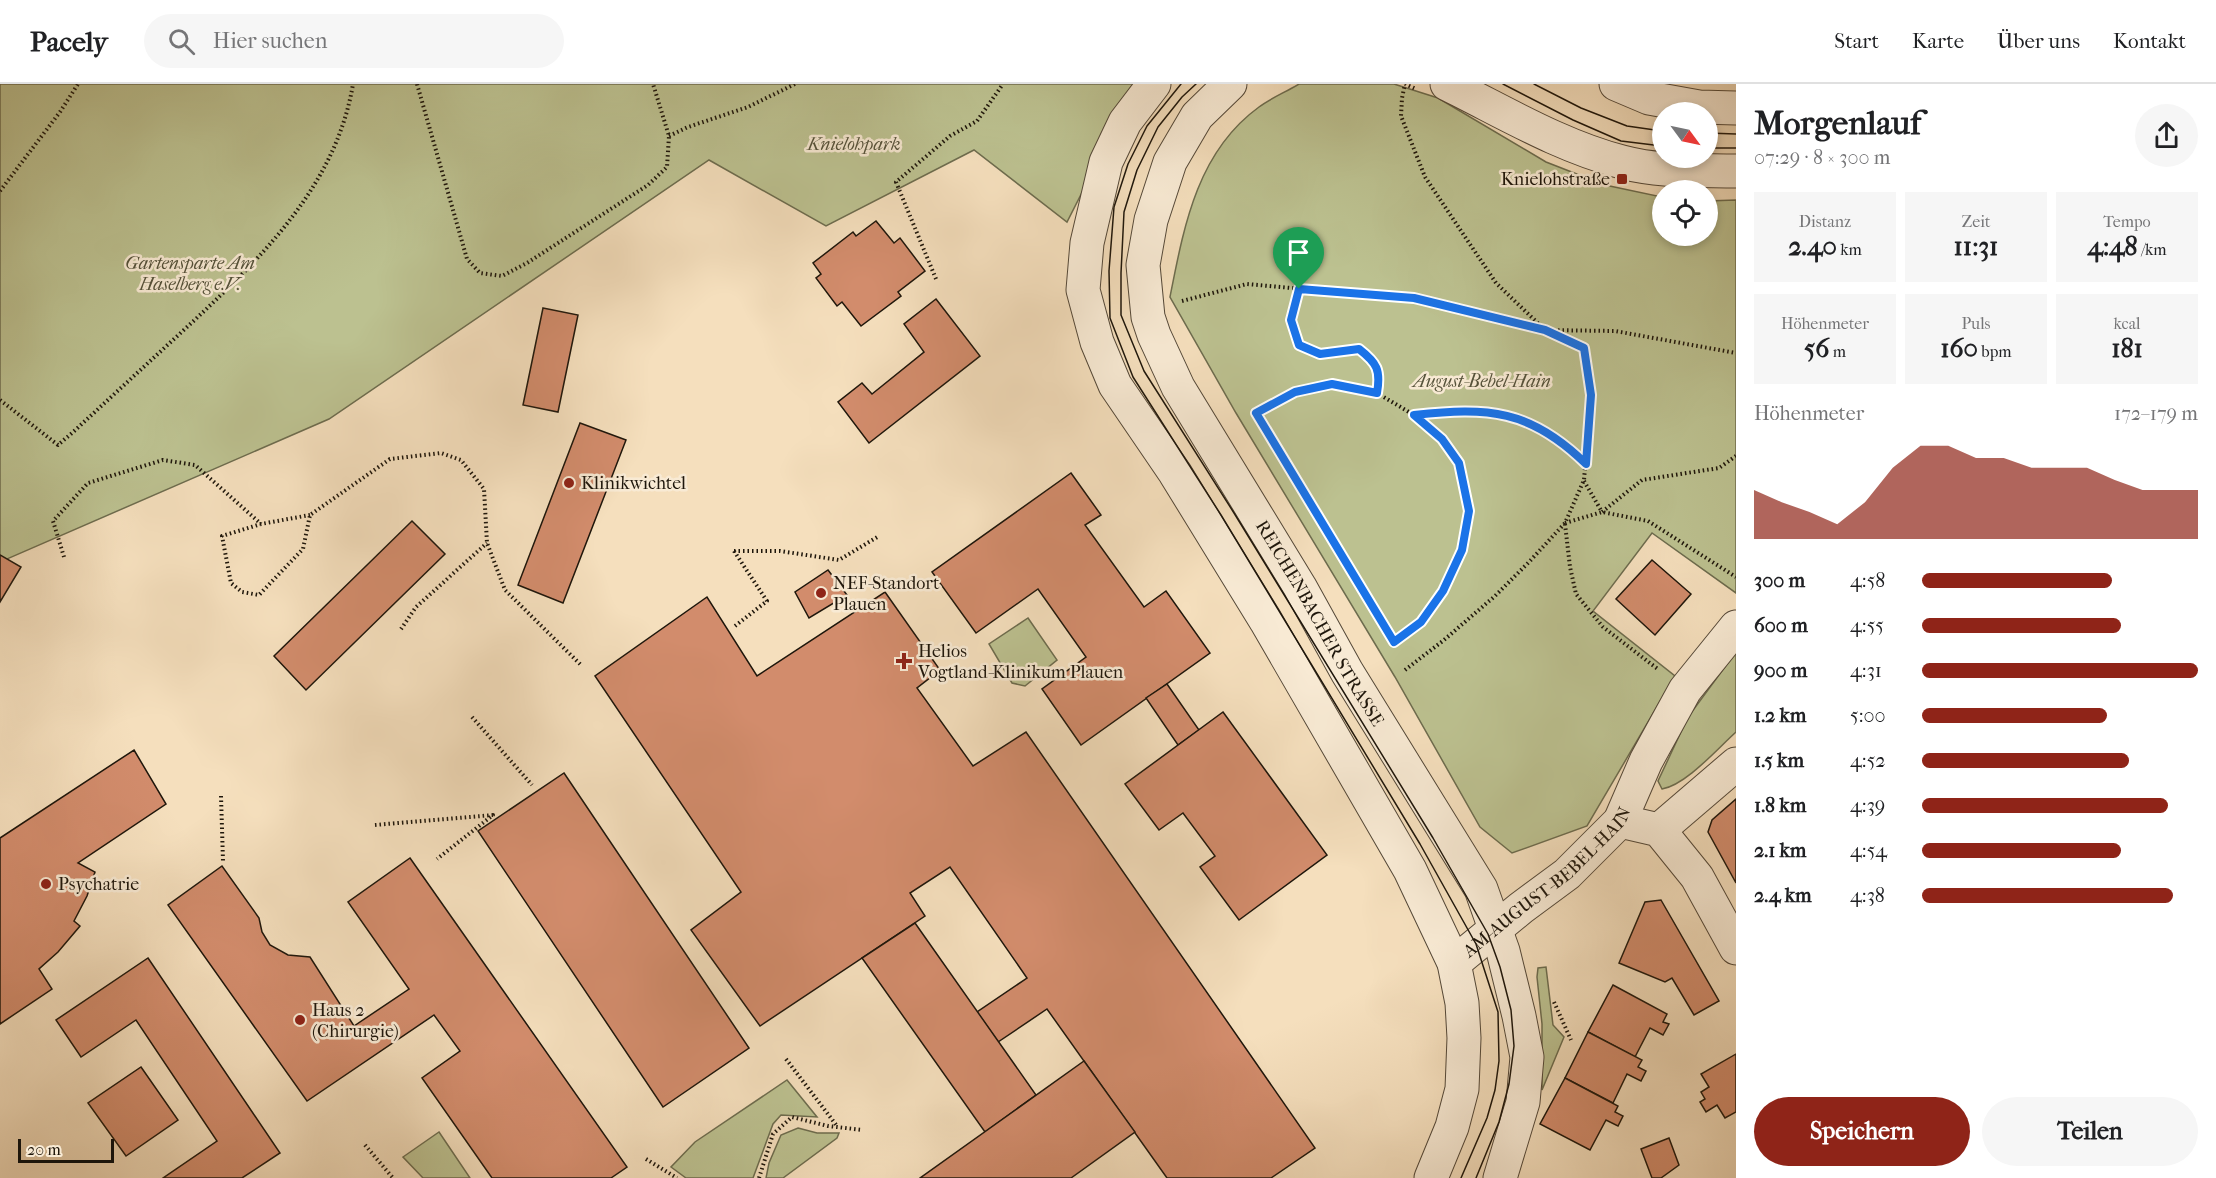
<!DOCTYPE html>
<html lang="de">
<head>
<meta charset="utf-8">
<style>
	body { margin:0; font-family:"IM FELL French Canon",serif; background:#f6f6f6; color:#202124; height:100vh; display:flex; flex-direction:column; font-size:22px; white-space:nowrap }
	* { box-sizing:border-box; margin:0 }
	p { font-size:20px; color:#757577 }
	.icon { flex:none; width:33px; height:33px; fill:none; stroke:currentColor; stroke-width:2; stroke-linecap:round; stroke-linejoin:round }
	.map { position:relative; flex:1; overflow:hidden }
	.side { display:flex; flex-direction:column; background:#fff; width:480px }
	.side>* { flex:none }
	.needle { width:39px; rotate:123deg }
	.buttons { position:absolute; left:1652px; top:18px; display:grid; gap:12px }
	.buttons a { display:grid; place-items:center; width:66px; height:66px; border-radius:50%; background:#fff; box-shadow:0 3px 9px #0003; font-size:30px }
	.scale { position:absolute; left:18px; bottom:15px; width:96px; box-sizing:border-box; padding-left:6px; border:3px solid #1e160b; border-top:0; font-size:16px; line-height:21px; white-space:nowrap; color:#1e160b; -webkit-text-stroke:4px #f8ead4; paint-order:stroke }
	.pin { position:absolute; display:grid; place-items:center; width:51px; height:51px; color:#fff; margin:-62px -26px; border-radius:50% 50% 50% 0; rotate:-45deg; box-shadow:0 0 6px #0007 }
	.pin .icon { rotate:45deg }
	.round { display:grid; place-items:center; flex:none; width:63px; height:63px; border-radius:32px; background:#f6f6f6 }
	.overview { display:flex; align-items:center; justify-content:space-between; height:102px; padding:0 18px }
	h1 { font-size:33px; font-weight:700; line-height:45px }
	.figures { display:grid; grid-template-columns:repeat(3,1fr); gap:9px; height:102px; padding:6px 18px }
	.figures div { display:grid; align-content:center; border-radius:0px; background:#f6f6f6; text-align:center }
	.figures b { font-size:26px; font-weight:700 }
	.figures small { font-size:16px; font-weight:400 }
	.figures p { font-size:16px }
	.chart { height:168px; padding:12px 18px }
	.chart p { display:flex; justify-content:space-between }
	.chart svg { width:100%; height:108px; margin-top:6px; fill:#8f2418; opacity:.7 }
	.primary-button { display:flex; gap:12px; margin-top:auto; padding:12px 18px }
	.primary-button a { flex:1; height:69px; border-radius:36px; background:#8f2418; color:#fff; font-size:24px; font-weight:700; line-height:69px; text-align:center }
	.primary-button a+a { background:#f6f6f6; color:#202124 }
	ul { padding:0 18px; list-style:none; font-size:20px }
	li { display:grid; grid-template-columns:96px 72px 1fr; align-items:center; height:45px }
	li i { height:15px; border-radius:8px; background:#8f2418 }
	header { display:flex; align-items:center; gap:36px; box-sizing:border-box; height:84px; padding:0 30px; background:#fff; border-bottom:2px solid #e0e0e0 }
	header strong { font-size:28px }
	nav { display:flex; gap:33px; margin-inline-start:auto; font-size:21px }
	.search { width:420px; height:54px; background:#f6f6f6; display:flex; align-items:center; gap:15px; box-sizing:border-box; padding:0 21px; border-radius:33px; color:#757577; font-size:22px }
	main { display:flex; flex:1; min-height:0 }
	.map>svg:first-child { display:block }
	.green { fill:#bcc190; stroke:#6d6c4e; stroke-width:1.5 }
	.building { fill:#d28c6c; stroke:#1e160b; stroke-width:1.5 }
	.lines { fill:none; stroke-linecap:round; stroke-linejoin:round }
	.minor-casing { stroke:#544838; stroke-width:35 }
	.path { stroke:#1e160b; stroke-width:4; stroke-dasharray:1.5 3; stroke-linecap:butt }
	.minor { stroke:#f8ead4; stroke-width:33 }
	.tram { stroke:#1e160b; stroke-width:1.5 }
	.route-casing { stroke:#fff; stroke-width:12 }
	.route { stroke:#1a73e8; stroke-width:8 }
	.poi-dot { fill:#8f2418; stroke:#f8ead4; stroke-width:2 }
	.labels { text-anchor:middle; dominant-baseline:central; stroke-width:5; stroke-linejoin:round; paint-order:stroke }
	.park-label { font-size:18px; font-style:italic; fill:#55523a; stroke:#f8ead4 }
	.poi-label { font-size:18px; fill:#1e160b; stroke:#f8ead4; text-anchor:start }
	.street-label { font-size:18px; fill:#1e160b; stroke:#f8ead4 }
</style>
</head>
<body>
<header>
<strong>Pacely</strong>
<div class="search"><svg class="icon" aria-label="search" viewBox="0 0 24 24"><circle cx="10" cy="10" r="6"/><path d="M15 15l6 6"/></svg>Hier suchen</div>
<nav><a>Start</a><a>Karte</a><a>Über uns</a><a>Kontakt</a></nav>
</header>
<main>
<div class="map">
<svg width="1736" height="1094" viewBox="0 0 1736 1094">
	<rect width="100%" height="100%" fill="#f5dfbd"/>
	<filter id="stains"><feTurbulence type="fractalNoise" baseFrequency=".00333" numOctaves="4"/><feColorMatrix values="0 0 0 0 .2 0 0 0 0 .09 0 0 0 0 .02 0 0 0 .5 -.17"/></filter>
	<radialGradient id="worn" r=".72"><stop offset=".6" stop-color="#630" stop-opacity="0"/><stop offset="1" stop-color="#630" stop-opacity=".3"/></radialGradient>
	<!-- green -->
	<g class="green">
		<path d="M0 0H1137L1067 138 974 66 826 142 709 76 329 335 0 478Z"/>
		<path d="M1299 0H1394L1438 14 1546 78 1605 101 1662 113V152H1707V117L1736 116V509L1652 449 1593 527 1675 592 1587 742 1512 769 1480 743 1395 593 1236 329 1170 213C1184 142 1197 68 1259 23 1271 14 1286 8 1299 0Z"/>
		<path d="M1028 534 1057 576 1025 602 1012 599 989 560Z"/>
		<path d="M1736 568V648C1717 665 1686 701 1662 705L1658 697 1688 633Z"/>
		<path d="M1546 883 1553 941 1564 953 1542 1006V940L1537 893 1538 884Z"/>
		<path d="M787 996 817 1033 781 1031 773 1040 753 1094H686L671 1083 695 1058Z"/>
		<path d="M798 1044 817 1049H839L837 1054 783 1094H766L769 1079 781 1051Z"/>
		<path d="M439 1048 470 1094H423L403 1073Z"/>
	</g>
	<!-- building -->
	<g class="building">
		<path d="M876 137 894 159 900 154 925 187 898 208 901 212 861 242 842 218 837 222 816 194 821 190 813 179 853 148 856 152Z"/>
		<path d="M936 215 980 272 869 359 838 318 862 299 872 310 924 268 904 240Z"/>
		<path d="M543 224 578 231 558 328 523 321Z"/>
		<path d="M580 339 626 356 563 519 518 501Z"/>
		<path d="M1071 389 1101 431 1085 441 1144 523 1166 507 1210 569 1081 661 1042 605 1086 573 1038 505 976 549 932 488Z"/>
		<path d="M412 437 445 470 306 606 274 572Z"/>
		<path d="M0 471 21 483 0 518Z"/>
		<path d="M1652 476 1691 510 1655 551 1616 515Z"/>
		<path d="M828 486 847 511 809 534 795 508Z"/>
		<path d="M885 508 940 586 917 604 973 682 1026 648 1315 1064 1271 1094H1167L1047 925 998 958 977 928 1027 894 950 783 910 809 925 832 760 942 691 846 741 808 595 592 707 513 757 592Z"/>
		<path d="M1167 600 1199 646 1178 661 1146 614Z"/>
		<path d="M1223 628 1327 771 1239 836 1200 783 1215 772 1183 729 1159 746 1125 700Z"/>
		<path d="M134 666 166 720 78 779 95 788 87 812 74 837 80 842 58 868 39 885 52 905 0 940V754Z"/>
		<path d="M564 689 749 964 663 1023 478 747Z"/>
		<path d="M1736 715V799L1708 748 1712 736Z"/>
		<path d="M410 774 627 1083 611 1094H492L422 994 460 967 434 931 307 1017 168 821 222 782 259 834 262 848 270 861 288 871 310 873 354 942 409 905 348 818Z"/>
		<path d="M1661 816 1719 917 1694 931 1672 894 1665 898 1619 879 1645 818Z"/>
		<path d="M915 839 1036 1011 985 1048 862 874Z"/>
		<path d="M148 874 280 1069 242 1094H163L217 1057 136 936 81 973 56 936Z"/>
		<path d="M1613 901 1667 930 1663 938 1669 940 1663 951 1650 944 1635 973 1588 948Z"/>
		<path d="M1588 948 1642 976 1638 983 1646 987 1641 997 1627 990 1613 1019 1565 994Z"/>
		<path d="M1736 970V1028L1725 1034 1717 1021 1706 1028 1700 1018 1705 1015 1701 1008 1709 1003 1701 990Z"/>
		<path d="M1084 977 1135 1048 1071 1094H920Z"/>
		<path d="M141 983 178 1036 126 1072 88 1019Z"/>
		<path d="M1565 994 1618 1022 1615 1028 1623 1032 1618 1042 1606 1036 1590 1066 1540 1040Z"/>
		<path d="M1669 1054 1679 1081 1661 1094H1652L1641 1065Z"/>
	</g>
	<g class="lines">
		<defs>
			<g id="minor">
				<path d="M1154 0 1125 38 1106 78 1087 159 1083 206 1097 258 1115 301 1175 389 1266 537 1410 786 1454 879 1462 919 1464 954 1462 1005 1452 1043 1431 1094"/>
				<path id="s1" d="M1230 0 1197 32 1170 78 1151 136 1143 181 1148 233 1154 251 1178 303 1300 503 1347 588 1481 805 1503 867 1519 932 1527 973 1523 1018 1500 1094"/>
				<path d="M1447 0C1504 28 1560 62 1622 78 1659 88 1699 86 1736 87"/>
				<path d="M1616 0 1649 14 1699 23 1736 24"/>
				<path d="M1620 737 1659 746 1697 793 1736 864"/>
				<path d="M1659 746 1736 680"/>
				<path id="s2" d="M1454 879 1521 824 1567 790 1620 737 1646 677 1685 606 1736 543"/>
			</g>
		</defs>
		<!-- minor casing -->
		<use href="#minor" class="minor-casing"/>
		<!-- path -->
		<g class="path">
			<path d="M417 0 467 175 480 189 502 192 527 179 648 101 667 83 669 52 653 0"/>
			<path d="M669 52 688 43 748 23 795 0"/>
			<path d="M0 107 60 28 78 0"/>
			<path d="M936 195 896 98 950 52 977 37 1003 0"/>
			<path d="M1299 205 1291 236 1299 261 1320 270 1358 265C1377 279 1381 286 1377 309"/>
			<path d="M1182 217 1247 200 1414 215 1545 246 1615 247 1736 269"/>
			<path d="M1332 300 1377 309 1414 331 1442 355 1459 379 1469 427 1462 467 1443 507 1421 538 1394 558 1256 329 1295 308Z"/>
			<path d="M0 316 58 361 72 349C110 314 148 279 186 244 259 176 336 103 353 0"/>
			<path d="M1414 331C1487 323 1531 324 1585 380"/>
			<path d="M1584 397 1602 428 1642 396 1719 384 1736 372"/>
			<path d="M310 431 261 440 222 452 231 499 242 508 259 511 303 465 310 431 390 375 441 369 461 376 484 405 487 459 505 506 581 581"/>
			<path d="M1565 439 1602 428 1648 437 1736 493"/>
			<path d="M1565 440 1570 483 1576 510 1603 543 1659 586"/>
			<path d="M734 467H780L839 476 879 452"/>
			<path d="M734 467 767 517 735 542"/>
			<path d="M64 473 53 437 88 399 163 376 195 381 261 440"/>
			<path d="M401 545 416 523 487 459"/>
			<path d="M1405 586 1444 556 1495 512 1529 478 1565 439 1584 396 1591 311 1584 264 1545 246 1496 199 1425 93 1401 32 1402 14 1405 0 1416 5"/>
			<path d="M472 633 532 701"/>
			<path d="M221 712 223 777"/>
			<path d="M375 741 493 731 437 775"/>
			<path d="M1554 918 1571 956"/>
			<path d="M786 975 837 1042"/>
			<path d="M365 1061 393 1094"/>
			<path d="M646 1075 677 1094"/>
			<path d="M759 1094 773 1050 792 1033 828 1042 863 1046"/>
		</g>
		<!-- minor -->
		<use href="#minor" class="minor"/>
		<!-- tram -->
		<g class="tram">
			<path d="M1181 0 1147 42 1128 80 1114 123 1109 187 1110 234 1133 293 1221 431 1420 760 1476 860 1498 928 1499 977 1495 1006 1487 1034 1461 1094"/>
			<path d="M1196 0 1182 13 1158 43 1137 86 1124 128 1121 189V231L1144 287 1234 429 1433 754 1488 850 1500 883 1511 926 1514 962 1509 1000 1499 1038 1476 1094"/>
			<path d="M1503 0 1573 36 1621 57 1662 62"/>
			<path d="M1534 0 1581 24 1627 42 1662 47"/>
			<path d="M1707 49 1736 50"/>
			<path d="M1707 64H1736"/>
		</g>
	</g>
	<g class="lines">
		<defs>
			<path id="route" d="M1299 205 1414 214 1545 246 1584 264 1591 311 1586 380C1530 325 1488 323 1414 331L1442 355 1459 379 1469 427 1462 466 1443 507 1421 538 1394 558 1256 329 1295 308 1332 300 1377 309C1381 286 1377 279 1359 265L1320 270 1299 261 1291 236Z"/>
		</defs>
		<!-- route casing -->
		<use href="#route" class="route-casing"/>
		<!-- route -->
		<use href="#route" class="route"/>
	</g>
	<!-- markers -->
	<g class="poi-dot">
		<rect x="1616" y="89" width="12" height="12" rx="3"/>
		<circle cx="569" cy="399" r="6"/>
		<circle cx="821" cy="509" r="6"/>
		<path d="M901 568h6v6h6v6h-6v6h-6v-6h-6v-6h6z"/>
		<circle cx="46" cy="800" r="6"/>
		<circle cx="300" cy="936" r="6"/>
	</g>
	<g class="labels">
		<!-- park labels -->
		<g class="park-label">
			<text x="854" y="60">Knielohpark</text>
			<text x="190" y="179">Gartensparte Am<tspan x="190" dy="21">Haselberg e.V.</tspan></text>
			<text x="1482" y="297">August-Bebel-Hain</text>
		</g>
		<!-- poi labels -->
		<g class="poi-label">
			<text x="1610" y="95" text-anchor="end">Knielohstraße</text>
			<text x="581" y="399">Klinikwichtel</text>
			<text x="833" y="499">NEF-Standort<tspan x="833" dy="21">Plauen</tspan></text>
			<text x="918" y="567">Helios<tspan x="918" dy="21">Vogtland-Klinikum Plauen</tspan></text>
			<text x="58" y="800">Psychatrie</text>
			<text x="312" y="926">Haus 2<tspan x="312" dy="21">(Chirurgie)</tspan></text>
		</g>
		<!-- street labels -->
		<g class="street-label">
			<text stroke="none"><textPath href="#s1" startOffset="610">REICHENBACHER STRASSE</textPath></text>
			<text stroke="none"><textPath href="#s2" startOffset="124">AM-AUGUST-BEBEL-HAIN</textPath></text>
		</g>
	</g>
	<rect width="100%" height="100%" filter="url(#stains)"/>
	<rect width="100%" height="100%" fill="url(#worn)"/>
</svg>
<div class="buttons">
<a><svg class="needle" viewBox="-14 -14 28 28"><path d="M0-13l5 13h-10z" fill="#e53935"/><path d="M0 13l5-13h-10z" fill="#757577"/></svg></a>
<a><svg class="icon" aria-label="locate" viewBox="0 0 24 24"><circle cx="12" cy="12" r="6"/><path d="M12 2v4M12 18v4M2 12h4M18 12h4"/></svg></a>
</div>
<div class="scale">20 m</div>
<div class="pin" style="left:1299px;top:205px;background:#1e9e55"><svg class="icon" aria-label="arrive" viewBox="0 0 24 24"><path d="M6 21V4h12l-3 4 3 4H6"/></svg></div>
</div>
<section class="side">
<div class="overview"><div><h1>Morgenlauf</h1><p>07:29 · 8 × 300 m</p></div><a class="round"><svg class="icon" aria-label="share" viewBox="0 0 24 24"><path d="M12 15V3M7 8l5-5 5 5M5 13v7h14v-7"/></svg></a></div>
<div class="figures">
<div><p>Distanz</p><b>2.40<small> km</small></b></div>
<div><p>Zeit</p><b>11:31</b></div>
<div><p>Tempo</p><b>4:48<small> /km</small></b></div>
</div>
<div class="figures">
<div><p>Höhenmeter</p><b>56<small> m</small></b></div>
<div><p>Puls</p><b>160<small> bpm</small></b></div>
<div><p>kcal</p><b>181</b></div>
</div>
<div class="chart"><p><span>Höhenmeter</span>172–179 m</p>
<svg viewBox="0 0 160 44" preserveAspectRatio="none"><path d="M0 44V24L10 29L20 33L30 38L40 29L50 15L60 6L70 6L80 11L90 11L100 15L110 15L120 15L130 20L140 24L150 24L160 24V44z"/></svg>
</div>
<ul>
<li><b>300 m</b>4:58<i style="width:69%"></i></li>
<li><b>600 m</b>4:55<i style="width:72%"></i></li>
<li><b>900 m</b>4:31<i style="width:100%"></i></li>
<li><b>1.2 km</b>5:00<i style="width:67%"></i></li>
<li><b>1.5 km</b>4:52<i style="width:75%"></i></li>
<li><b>1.8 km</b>4:39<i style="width:89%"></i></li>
<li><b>2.1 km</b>4:54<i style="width:72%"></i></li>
<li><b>2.4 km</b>4:38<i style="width:91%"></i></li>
</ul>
<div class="primary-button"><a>Speichern</a><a>Teilen</a></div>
</section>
</main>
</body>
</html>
